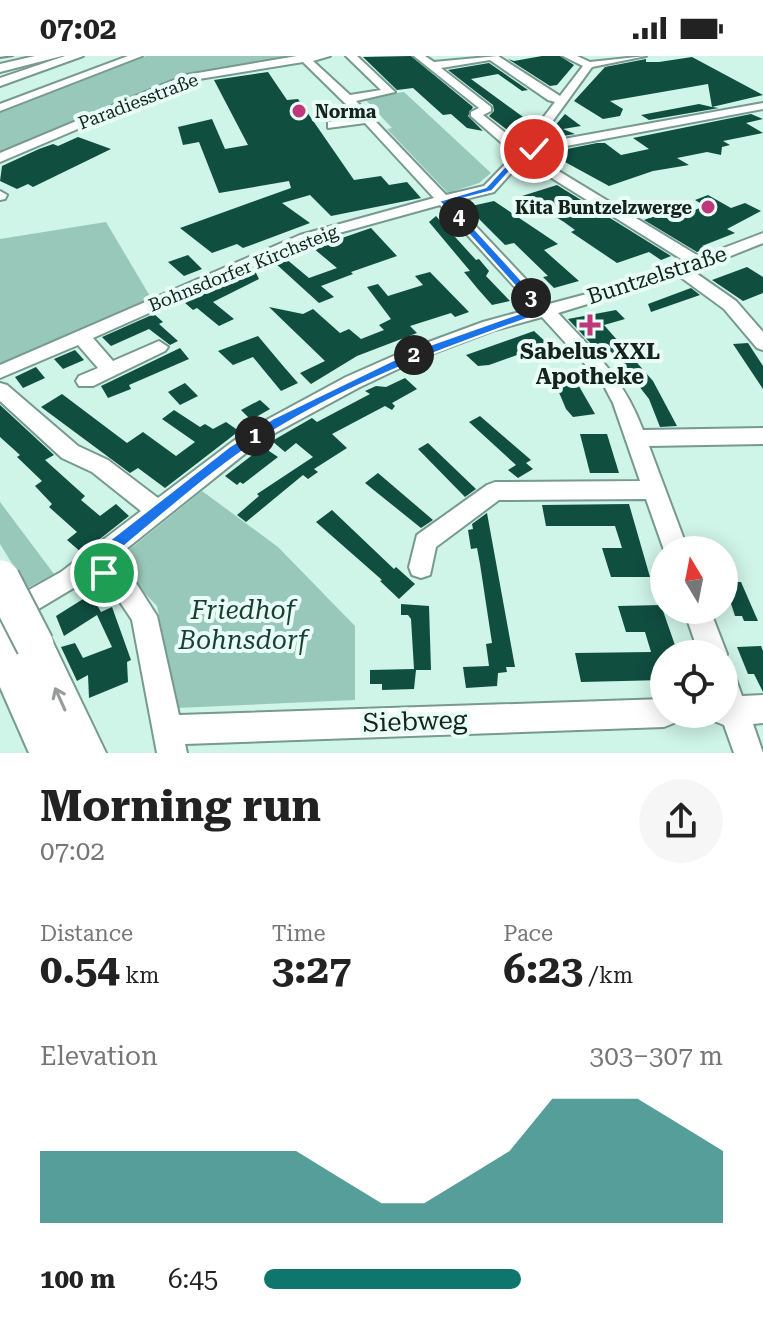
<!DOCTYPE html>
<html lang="en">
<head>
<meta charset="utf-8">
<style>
	body { margin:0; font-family:"Roboto Serif",serif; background:#f6f6f6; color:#222; height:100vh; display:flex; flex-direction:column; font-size:30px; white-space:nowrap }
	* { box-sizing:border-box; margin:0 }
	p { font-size:26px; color:#767676 }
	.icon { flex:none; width:44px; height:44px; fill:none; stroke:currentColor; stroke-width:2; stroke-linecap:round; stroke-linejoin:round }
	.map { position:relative; height:697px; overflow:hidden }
	.panel { display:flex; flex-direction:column; background:#fff; flex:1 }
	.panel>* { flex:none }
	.needle { width:52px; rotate:350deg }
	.fabs { position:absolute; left:650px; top:480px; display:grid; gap:16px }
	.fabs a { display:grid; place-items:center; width:88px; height:88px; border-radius:50%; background:#fff; box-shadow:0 4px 20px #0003; font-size:40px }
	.pin { position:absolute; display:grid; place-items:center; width:68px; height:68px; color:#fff; margin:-34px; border:4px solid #fff; border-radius:50%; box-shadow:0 2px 8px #0007 }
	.km { position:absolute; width:40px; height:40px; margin:-20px; border-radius:50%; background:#222; color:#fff; font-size:22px; line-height:40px; text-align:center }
	.round { display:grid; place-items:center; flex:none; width:84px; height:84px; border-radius:42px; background:#f6f6f6 }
	.headline { display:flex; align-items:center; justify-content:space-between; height:136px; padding:0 40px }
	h1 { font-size:44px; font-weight:700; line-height:60px }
	.figures { display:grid; grid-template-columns:repeat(3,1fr); gap:12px; height:136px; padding:8px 40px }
	.figures div { display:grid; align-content:center }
	.figures b { font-size:40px; font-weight:700 }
	.figures small { font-size:22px; font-weight:400 }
	.figures p { font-size:22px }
	.chart { height:224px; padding:16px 40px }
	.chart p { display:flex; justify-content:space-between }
	.chart svg { width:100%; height:144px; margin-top:8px; fill:#0f766e; opacity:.7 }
	ul { padding:0 40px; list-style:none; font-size:26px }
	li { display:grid; grid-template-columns:128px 96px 1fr; align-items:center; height:60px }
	li i { height:20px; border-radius:10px; background:#0f766e }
	.status { display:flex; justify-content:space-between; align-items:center; height:56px; padding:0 40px; background:#fff; direction:ltr }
	.status svg { height:22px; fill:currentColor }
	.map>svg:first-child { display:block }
	.green { fill:#98c8b9 }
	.building { fill:#104e40 }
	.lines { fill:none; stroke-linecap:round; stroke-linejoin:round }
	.minor-casing { stroke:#77998f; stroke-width:4 }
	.major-casing { stroke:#77998f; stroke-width:4 }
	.highway-casing { stroke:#77998f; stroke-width:4 }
	.minor { fill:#fff; fill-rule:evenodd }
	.major { fill:#fff; fill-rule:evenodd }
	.highway { fill:#fff; fill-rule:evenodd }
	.tram { stroke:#738c84; stroke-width:2 }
	.highway-bridge-casing { stroke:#77998f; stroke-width:41; stroke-linecap:butt }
	.highway-bridge { stroke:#fff; stroke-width:37 }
	.oneway { stroke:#969c9a }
	.route { fill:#1a73e8; stroke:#fff; stroke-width:2 }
	.poi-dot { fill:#bd377a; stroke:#e7fdf6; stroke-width:3 }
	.labels { text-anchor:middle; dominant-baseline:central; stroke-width:8; stroke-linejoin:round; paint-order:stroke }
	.far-street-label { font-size:18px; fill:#15221e; stroke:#e7fdf6 }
	.far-poi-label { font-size:18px; font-weight:bold; fill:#15221e; stroke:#e7fdf6; text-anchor:start }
	.street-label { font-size:22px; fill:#15221e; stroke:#e7fdf6 }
	.poi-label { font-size:22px; font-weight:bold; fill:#15221e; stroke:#e7fdf6 }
	.near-park-label { font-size:26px; font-style:italic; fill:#1a3e34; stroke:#e7fdf6 }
	.near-street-label { font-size:26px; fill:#15221e; stroke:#e7fdf6 }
</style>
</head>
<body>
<div class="status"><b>07:02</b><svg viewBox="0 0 49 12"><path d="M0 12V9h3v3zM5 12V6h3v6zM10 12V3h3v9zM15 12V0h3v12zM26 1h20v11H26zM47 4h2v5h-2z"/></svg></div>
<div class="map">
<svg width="763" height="697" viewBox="0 0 763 697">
	<rect width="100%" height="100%" fill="#cff4e8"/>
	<!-- green -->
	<g class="green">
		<path d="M146 0H310L206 16 0 97V56Z"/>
		<path d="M404 36 491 117 479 127 448 137 387 73 392 72 364 42Z"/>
		<path d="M106 166 151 242 0 309V183Z"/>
		<path d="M202 435 278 491 355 570V644L177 652 157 550 114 506Z"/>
		<path d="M0 446 54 518 27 532 0 488Z"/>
	</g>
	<!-- building -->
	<g class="building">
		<path d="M411 0 473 51 468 60 483 75 467 72 451 58 443 59 413 32 397 34 363 1Z"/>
		<path d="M542 0H560L574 9 557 29 550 30 508 3 514 5Z"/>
		<path d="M692 1 763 39 712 51 719 52 649 64 641 59 699 48 712 51 708 28 610 45 623 53 620 60 603 63 574 45 605 11 646 3V6H659Z"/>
		<path d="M489 7 528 34 522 35 498 18 471 23 530 66 518 82 489 60 494 55 493 49 448 14Z"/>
		<path d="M268 16 287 44 298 43 354 124 381 120 389 129 407 126 421 142 331 160 310 139 282 147 310 167 243 192 237 188 212 197 180 172 291 132 289 125 219 137 199 86 183 89 178 71 212 63 225 93 248 89 214 24Z"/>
		<path d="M565 58 581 70 563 73 575 78 557 81 547 79Z"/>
		<path d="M751 58 763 63 746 67 763 77 723 85 730 89 722 91 721 99 707 96 677 102 689 109 653 115 609 130 554 100 562 97 557 95 597 87H605L621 99 649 93 633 82Z"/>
		<path d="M78 81 111 93 33 131 28 128 17 133 0 125 2 110 39 93 53 88 58 90Z"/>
		<path d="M557 129 671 200 661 204 649 196 617 207 571 176 575 174 564 166 522 140Z"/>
		<path d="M708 139 731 152 745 147 761 155 727 173 735 177 702 190 706 192 697 196 644 164 665 156 674 162 705 150 695 144Z"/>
		<path d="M494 145 558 188 544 194 579 225 554 232 543 221 548 220 514 187 505 189 467 151Z"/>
		<path d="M436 160 476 204 479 203 489 215 486 220 510 245 492 249 477 232 464 216 470 215 429 166Z"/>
		<path d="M371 172 397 200 351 216 353 218 321 230 334 241 319 247 275 207 285 202 309 222 337 212 313 192Z"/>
		<path d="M188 199 202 213 184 220 168 206Z"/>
		<path d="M747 211 763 221V237L743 245 712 224Z"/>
		<path d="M255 215 259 223 213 246 234 263 219 270 197 252 193 254 184 246Z"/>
		<path d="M430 216 469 256 455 261 451 257 410 270 417 277 357 300 311 328 300 317 325 305 269 251 303 258 313 253 340 277 349 273 361 283 384 274 379 269 391 263 367 231 378 228 388 240 423 229 415 220Z"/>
		<path d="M691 232 700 239 651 256 648 248Z"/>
		<path d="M616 254 625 263 604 269 653 325 677 370 660 371 649 343 614 298 604 291 596 293 568 263Z"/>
		<path d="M154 258 163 266 159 268 178 285 170 289 149 273 111 290 102 281Z"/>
		<path d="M534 275 548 288 489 309 478 310 466 299Z"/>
		<path d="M258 280 284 311 298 327 281 335 253 301 233 309 218 295Z"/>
		<path d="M748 287 763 310V333L733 288Z"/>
		<path d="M180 292 189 303 129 329 131 333 108 342 101 330Z"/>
		<path d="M75 294 84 304 63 313 54 303Z"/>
		<path d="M36 311 45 322 23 332 15 321Z"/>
		<path d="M405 322 417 333 392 347 395 350 392 354 385 350 332 378 347 392 314 413 318 416 308 423 303 419 246 466 237 459 259 440 257 438 313 401 296 387 285 396 272 385 312 362 317 366 370 338 365 335 376 330 386 331Z"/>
		<path d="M576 325 595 358 573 361 566 353 555 327Z"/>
		<path d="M185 327 198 340 180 349 168 336Z"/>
		<path d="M62 338 127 387 143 376 176 400 195 386 162 363 174 354 200 371 205 368 213 373 226 366 239 375 165 432 138 412 130 417 41 351Z"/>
		<path d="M260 344 270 353 251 364 241 354Z"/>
		<path d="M0 349 54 399 45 404 85 440 81 444 100 460 116 448 129 460 82 497 67 484 77 476 49 451 52 448 35 430 42 425 17 401 20 399 0 381Z"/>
		<path d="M480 360 531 404 526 407 533 413 518 422 508 414 516 409 469 366Z"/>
		<path d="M580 378H607L619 417H590Z"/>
		<path d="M428 387 476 433 465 441 418 393Z"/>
		<path d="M263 391 278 401 243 428 240 426 237 429 225 420Z"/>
		<path d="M378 417 433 464 421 472 365 427Z"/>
		<path d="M629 448 650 521H611L602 492H622L615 470H546L542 449Z"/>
		<path d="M332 454 394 513 396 511 415 528 399 543 380 525 382 524 316 466Z"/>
		<path d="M487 457 515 611H506L507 616 498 617 497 630 466 632 463 611 489 610 486 588 492 587 480 508 477 492 471 493 468 474 473 473 472 468Z"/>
		<path d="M724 526H741L758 565H744L742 560H735Z"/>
		<path d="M91 538 101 556 112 551 131 604 127 606 128 626 89 642 88 619 77 625 61 591 75 587 83 602 112 591 97 559 64 580 56 560Z"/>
		<path d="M401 548 429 550 431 614H416L414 633 382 634V628H370V614L414 613 411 563 408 559H401Z"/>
		<path d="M661 549 677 595 664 598V624L581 626 575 597 651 596 645 576H626L618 550Z"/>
		<path d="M761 590 763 595V636L754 618H748L737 591Z"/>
	</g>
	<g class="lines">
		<defs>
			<g id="minor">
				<path d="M128 0H142L0 55V48Z"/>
				<path d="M297 0H330L313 5 350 39 381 34 346 0H357L395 36 356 45 446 139 484 130 517 96 511 95 471 60V56L479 52 414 0H425L434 6 498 0 560 40 583 10 563 0H577L590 6 646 0 592 11 536 88 763 47V53L529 97 700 201 763 177V187L693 215 736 245 763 276V294L757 292 724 253 679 220 558 257C595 297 623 321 643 374L763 372V388L649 390 688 494H664L646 443 499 444 436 491 430 519 421 522 412 519 409 511 417 479 487 429 495 426 640 425 613 347 603 328 542 261 495 274 421 302 360 331 262 384 110 506 136 527 157 560 179 659 664 643V658H678L674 667 664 671 185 688 187 697H157L132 564 118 543 92 521 0 576V550L61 516 141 455 92 416 62 402 0 345V327L7 329 78 390 108 404 158 442 248 374 346 321 407 294 483 266 534 252 440 149 310 185 93 282 113 305 159 285 168 291 165 295 93 330H79L76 325 79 320 98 312 78 289 0 322V309L300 179 434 142 365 67 328 72V66L359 61 303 6 193 24 0 106V97L186 19ZM490 4 548 44 555 46 522 90 483 59 491 55V51L441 12ZM523 104 686 206 647 222 549 248 453 146 494 136Z"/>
				<path d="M0 135 7 139 5 143 0 144Z"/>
				<path d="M684 554H710L727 598 724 604V598H699Z"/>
				<path d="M724 614 734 618 742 640 763 639V667L753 668 763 697H734L724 669 714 665 711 658H724Z"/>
			</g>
			<path id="major" d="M65 0H83L0 30V22Z"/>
			<g id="highway">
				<path d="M35 0H62L0 16V8Z"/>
				<path d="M0 570 13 575 18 585 22 576 35 571 48 576 106 697H29L0 631Z"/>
			</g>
		</defs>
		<!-- minor casing -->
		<use href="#minor" class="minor-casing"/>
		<!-- major casing -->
		<use href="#major" class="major-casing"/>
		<!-- highway casing -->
		<use href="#highway" class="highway-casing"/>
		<!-- minor -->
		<use href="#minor" class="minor"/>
		<!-- major -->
		<use href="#major" class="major"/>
		<!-- highway -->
		<use href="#highway" class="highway"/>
		<!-- tram -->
		<path class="tram" d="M0 2 13 0"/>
		<defs>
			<path id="highway-bridge" d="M1 523 35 589"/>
		</defs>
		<!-- highway-bridge casing -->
		<use href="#highway-bridge" class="highway-bridge-casing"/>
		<!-- highway-bridge -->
		<use href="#highway-bridge" class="highway-bridge"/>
	</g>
	<!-- one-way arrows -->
	<defs><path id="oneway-shaft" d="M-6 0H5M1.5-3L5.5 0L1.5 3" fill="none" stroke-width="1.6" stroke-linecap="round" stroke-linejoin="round" transform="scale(2)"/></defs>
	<use class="oneway" href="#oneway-shaft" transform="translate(60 643) rotate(-114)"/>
	<!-- route -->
	<path class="route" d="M537 91V95L527 96 492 135 450 146 546 251V256C456 288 365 320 283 369 218 407 162 460 104 507L112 517 110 522H98L87 512V502L229 391 274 362 410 296 535 252 439 145 486 131 522 92Z"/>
	<!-- markers -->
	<g class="poi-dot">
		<circle cx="299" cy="55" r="8"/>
		<circle cx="708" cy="151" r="8"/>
		<path d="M586 257h8v8h8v8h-8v8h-8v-8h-8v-8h8z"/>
	</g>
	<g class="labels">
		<!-- far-street labels -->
		<g class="far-street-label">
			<text transform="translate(138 45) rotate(-21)">Paradiesstraße</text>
			<text transform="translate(243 212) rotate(-22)">Bohnsdorfer Kirchsteig</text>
		</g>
		<!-- far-poi labels -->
		<g class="far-poi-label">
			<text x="315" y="55">Norma</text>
			<text x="692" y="151" text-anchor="end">Kita Buntzelzwerge</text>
		</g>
		<!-- street labels -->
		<g class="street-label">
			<text transform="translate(657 219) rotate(-18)">Buntzelstraße</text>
		</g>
		<!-- poi labels -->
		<g class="poi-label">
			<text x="590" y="295">Sabelus XXL<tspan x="590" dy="25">Apotheke</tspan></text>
		</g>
		<!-- near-park labels -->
		<g class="near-park-label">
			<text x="243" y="554">Friedhof<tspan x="243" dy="30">Bohnsdorf</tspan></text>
		</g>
		<!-- near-street labels -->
		<g class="near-street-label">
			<text transform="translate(415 665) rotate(-2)">Siebweg</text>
		</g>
	</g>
</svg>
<div class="fabs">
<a><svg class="needle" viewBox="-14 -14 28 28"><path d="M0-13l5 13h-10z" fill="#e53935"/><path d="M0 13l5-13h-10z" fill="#767676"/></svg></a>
<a><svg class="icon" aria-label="locate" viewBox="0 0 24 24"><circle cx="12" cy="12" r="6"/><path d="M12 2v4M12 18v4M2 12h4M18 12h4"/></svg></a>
</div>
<div class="pin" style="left:104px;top:517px;background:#1e9e55"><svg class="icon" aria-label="arrive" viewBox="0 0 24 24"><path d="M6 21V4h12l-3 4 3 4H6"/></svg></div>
<div class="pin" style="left:534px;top:93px;background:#d93025"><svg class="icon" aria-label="check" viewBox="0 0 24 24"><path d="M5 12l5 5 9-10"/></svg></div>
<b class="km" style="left:255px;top:380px">1</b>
<b class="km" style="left:414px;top:299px">2</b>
<b class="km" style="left:531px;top:242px">3</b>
<b class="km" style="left:459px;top:161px">4</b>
</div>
<section class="panel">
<div class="headline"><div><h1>Morning run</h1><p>07:02</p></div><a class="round"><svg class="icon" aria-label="share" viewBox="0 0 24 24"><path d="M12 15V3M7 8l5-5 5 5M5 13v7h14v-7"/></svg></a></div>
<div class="figures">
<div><p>Distance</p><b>0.54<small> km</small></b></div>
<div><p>Time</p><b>3:27</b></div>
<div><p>Pace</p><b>6:23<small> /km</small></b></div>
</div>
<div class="chart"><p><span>Elevation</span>303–307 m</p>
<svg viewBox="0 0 160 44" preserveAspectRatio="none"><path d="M0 44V22L10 22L20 22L30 22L40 22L50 22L60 22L70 30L80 38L90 38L100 30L110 22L120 6L130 6L140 6L150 14L160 22V44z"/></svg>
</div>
<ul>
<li><b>100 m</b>6:45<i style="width:56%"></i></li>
</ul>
</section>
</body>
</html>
